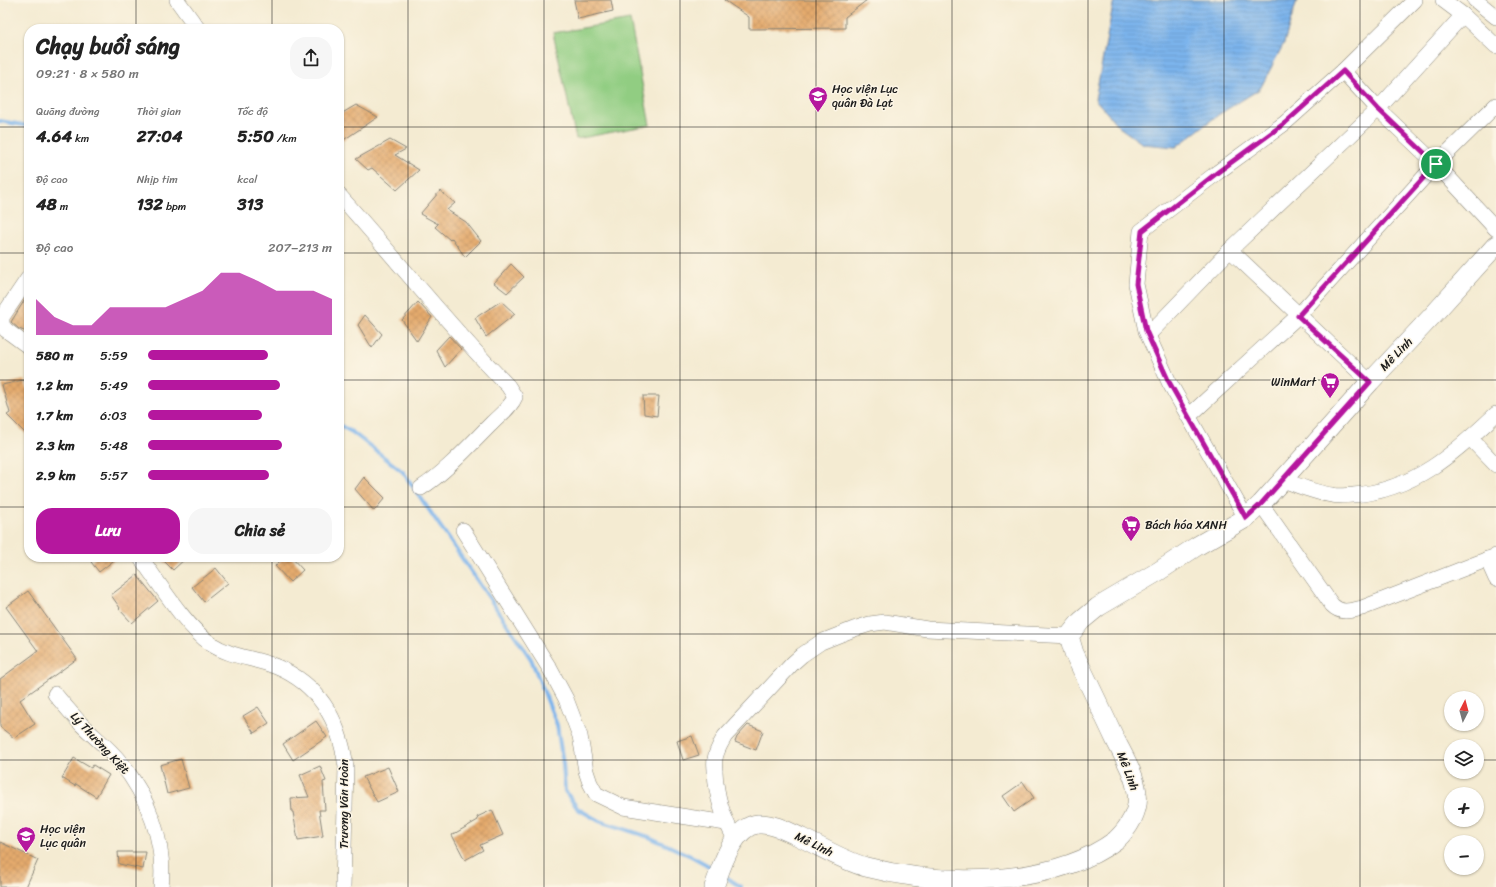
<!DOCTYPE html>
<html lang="vi">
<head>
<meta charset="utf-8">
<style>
	body { margin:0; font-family:Sriracha,sans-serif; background:#f6f6f6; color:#222; height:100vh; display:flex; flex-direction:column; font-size:15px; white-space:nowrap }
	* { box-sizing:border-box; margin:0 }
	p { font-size:13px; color:#767676 }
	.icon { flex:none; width:22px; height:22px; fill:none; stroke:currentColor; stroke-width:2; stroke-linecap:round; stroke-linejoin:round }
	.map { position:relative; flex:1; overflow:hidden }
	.panel { position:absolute; left:24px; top:24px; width:320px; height:538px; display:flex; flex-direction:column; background:#fff; border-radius:16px; box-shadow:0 1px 3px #0004 }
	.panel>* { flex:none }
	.needle { width:26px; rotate:6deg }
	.buttons { position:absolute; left:1444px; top:691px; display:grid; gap:8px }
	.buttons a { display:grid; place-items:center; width:40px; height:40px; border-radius:50%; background:#fff; box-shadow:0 1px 3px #0004; font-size:20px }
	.pin { position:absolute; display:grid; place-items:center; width:34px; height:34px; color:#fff; margin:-17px; border:2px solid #fff; border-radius:50%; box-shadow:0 1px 4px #0007 }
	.round { display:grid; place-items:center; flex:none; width:42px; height:42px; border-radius:16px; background:#f6f6f6 }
	.headline { display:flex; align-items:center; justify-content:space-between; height:68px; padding:0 12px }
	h1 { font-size:22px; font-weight:800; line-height:30px }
	.stats { display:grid; grid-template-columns:repeat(3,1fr); gap:6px; height:68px; padding:4px 12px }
	.stats div { display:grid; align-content:center }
	.stats b { font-size:17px; font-weight:800 }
	.stats small { font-size:11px; font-weight:400 }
	.stats p { font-size:11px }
	.chart { height:112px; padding:8px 12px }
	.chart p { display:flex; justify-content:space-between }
	.chart svg { width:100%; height:72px; margin-top:4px; fill:#b5179e; opacity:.7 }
	.primary-button { display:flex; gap:8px; margin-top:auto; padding:8px 12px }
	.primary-button a { flex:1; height:46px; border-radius:16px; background:#b5179e; color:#fff; font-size:16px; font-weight:800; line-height:46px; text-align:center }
	.primary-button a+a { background:#f6f6f6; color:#222 }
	ul { padding:0 12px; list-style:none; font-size:13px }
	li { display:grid; grid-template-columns:64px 48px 1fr; align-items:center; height:30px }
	li i { height:10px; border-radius:5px; background:#b5179e }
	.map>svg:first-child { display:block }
	.garden { fill:#91cd82; stroke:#56744f }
	.water { fill:url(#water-rules); stroke:#4c6884 }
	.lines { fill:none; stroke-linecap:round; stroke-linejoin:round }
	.stream { stroke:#7cb4ec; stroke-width:4 }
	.building { fill:url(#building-cross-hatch) }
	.minor-casing { stroke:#888477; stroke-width:16 }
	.tertiary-casing { stroke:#888477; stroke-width:20 }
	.minor { stroke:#fff; stroke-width:15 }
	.tertiary { stroke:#fff; stroke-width:19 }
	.route-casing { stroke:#fff; stroke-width:8 }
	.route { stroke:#b5179e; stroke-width:5 }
	.grid { fill:none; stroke:#1c1c1c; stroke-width:1; stroke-opacity:0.55 }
	.labels { text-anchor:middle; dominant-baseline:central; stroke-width:3; stroke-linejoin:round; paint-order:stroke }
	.poi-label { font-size:12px; fill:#1c1c1c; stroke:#fcf5e5; text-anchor:start }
	.street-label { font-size:12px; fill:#1c1c1c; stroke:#fcf5e5 }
</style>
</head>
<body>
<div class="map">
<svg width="1496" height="887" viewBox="0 0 1496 887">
	<defs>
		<pattern id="water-rules" width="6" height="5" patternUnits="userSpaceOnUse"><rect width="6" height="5" fill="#7cb4ec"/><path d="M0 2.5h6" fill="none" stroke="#6b9aca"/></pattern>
		<pattern id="building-cross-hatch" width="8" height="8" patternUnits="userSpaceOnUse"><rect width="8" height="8" fill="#e4aa6d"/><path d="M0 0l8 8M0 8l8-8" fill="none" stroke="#c3925e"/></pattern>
	</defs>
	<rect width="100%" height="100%" fill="#fcf5e5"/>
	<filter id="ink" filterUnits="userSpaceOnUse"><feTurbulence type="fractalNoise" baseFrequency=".025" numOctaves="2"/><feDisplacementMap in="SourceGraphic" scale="8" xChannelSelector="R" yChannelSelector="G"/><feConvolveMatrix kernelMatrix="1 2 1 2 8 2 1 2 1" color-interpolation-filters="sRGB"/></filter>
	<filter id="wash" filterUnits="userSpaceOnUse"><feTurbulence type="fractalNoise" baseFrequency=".012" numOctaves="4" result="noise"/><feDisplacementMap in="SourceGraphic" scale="16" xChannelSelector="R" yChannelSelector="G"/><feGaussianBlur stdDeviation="0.9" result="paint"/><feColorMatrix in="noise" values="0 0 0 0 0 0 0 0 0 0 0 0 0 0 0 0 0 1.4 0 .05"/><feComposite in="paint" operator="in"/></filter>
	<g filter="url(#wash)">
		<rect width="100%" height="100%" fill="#f4ebd2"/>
		<!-- garden -->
		<path class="garden" d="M630 20 650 125 576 139 553 33Z"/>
		<!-- water -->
		<path class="water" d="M1114 0H1297L1284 43 1260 89 1218 115 1176 147 1143 144 1119 127 1095 99Z"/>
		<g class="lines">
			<!-- stream -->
			<g class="stream">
				<path d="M0 121 29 126"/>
				<path d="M339 425 352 432 403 472 531 659 557 725 563 764 565 791 578 809 599 821 649 837 693 857 716 870"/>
				<path d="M723 875 741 887"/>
			</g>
		</g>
		<g id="blocks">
			<!-- building -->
			<g class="building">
				<path d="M574 0H611L613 11 578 19Z"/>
				<path d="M724 0H867L845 17V28L749 29V17Z"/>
				<path d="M356 105 378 117 342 141 339 135V115Z"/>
				<path d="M390 140 406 149 395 155 419 170 397 190 372 168 368 170 356 159Z"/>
				<path d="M440 191 455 203 447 210 466 222 481 241 465 257 452 238 450 240 435 227 438 224 420 214Z"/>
				<path d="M511 264 524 277 507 293 494 283Z"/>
				<path d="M29 293V333L19 329 11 322Z"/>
				<path d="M501 301 515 314 486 337 475 318Z"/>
				<path d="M418 302 432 317 417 341 402 320Z"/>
				<path d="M365 315 382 334 372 348 358 325Z"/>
				<path d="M449 336 461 349 445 367 436 350Z"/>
				<path d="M24 380 29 393V437L7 415 10 413 2 385Z"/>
				<path d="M643 396H659L657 416 644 414Z"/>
				<path d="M364 477 385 498 374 511 355 489Z"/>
				<path d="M96 557H118L99 572 91 562Z"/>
				<path d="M160 557H187L173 570Z"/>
				<path d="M284 557H291L303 570 290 582 275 566Z"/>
				<path d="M216 568 228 583 204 602 192 587Z"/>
				<path d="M137 575 158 601 132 623 119 609 120 608 111 595Z"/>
				<path d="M28 591 77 659 20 700 35 724 14 738 0 727V679L38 651 6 607Z"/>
				<path d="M258 707 269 723 254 733 243 716Z"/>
				<path d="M316 721 327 737 293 760 283 744Z"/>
				<path d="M748 725 763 731 756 750 735 742 737 737Z"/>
				<path d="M692 736 699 755 683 760 677 741Z"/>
				<path d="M74 758 91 768 93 765 109 775 96 797 76 784 75 786 62 778Z"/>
				<path d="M181 759 189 788 167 794 160 765Z"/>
				<path d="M320 766 326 781 323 782 325 810H319L323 836 298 840 293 812H292L291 798 309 797 300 775Z"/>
				<path d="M388 767 399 792 377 802 363 777Z"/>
				<path d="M1023 782 1034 798 1014 812 1003 796Z"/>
				<path d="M492 810 503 835 480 845 483 850 465 860 452 835 478 820 477 817Z"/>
				<path d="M0 842 38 860 26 887H0Z"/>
				<path d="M118 852H146L143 869 119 864Z"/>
			</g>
		</g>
	</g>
	<g filter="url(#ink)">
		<use href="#blocks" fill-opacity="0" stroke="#888477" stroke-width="1"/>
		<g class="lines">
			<defs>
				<g id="minor">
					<path d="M177 0 198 29"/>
					<path d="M1443 0 1463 15 1496 46"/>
					<path d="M1475 0 1496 17"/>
					<path d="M1343 71 1378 109 1436 164 1496 229"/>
					<path d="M339 195C396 258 448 325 508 386L515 397C511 407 500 415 492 423 471 444 446 472 421 488"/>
					<path d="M1230 250 1370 382"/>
					<path d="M29 277 2 317V325L6 330 29 347"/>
					<path d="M1148 335 1230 250 1378 109 1463 15"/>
					<path d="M1189 416 1298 316 1436 164 1496 105"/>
					<path d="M1470 438 1496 465"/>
					<path d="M1283 480C1299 486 1315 493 1332 495 1339 497 1347 495 1353 495 1413 491 1455 453 1496 414"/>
					<path d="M1261 504 1332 605C1341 614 1350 611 1362 608L1496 556"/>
					<path d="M1246 518 1169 382 1146 331 1136 284 1141 231 1218 172 1285 123 1343 71 1415 0"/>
					<path d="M463 530 550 669 566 699 580 736 586 771 590 783 596 794 623 807 726 823"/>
					<path d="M140 557C159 583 185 626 211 644 231 657 255 658 277 667 320 685 340 722 346 767L343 887"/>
					<path d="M1487 559 1496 579"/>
					<path d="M55 694C63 704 72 714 81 724 94 737 109 748 120 762 148 796 166 843 161 887"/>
					<path d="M735 839C723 818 716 796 715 771 715 767 714 763 715 759 716 751 721 743 725 736L793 663 802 655 821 642 854 629 870 624 885 622 927 629 1069 636"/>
				</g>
				<path id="tertiary" d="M714 887C721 868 733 826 758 824 773 823 789 832 802 838 823 848 844 861 866 867 943 887 1053 887 1116 840 1128 829 1140 811 1137 793 1135 775 1124 757 1116 741 1102 711 1088 682 1074 653L1069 636 1081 621 1098 607 1159 571 1197 546 1246 518 1261 504 1370 382 1433 315 1496 245"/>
			</defs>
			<!-- minor casing -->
			<use href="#minor" class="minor-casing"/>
			<!-- tertiary casing -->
			<use href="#tertiary" class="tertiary-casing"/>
			<!-- minor -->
			<use href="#minor" class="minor"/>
			<!-- tertiary -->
			<use href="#tertiary" class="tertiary"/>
		</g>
	</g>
	<g class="lines" filter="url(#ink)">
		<defs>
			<path id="route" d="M1343 71 1378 109 1436 164 1298 316 1370 382 1261 504 1246 518 1169 382 1146 331 1136 284 1142 231 1218 172 1285 123Z"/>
		</defs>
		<!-- route casing -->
		<use href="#route" class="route-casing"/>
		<!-- route -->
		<use href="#route" class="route"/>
	</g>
	<!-- grid -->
	<path class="grid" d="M136 0V29M272 0V29M408 0V887M544 0V887M680 0V887M816 0V887M952 0V887M1088 0V887M1224 0V887M1360 0V887M0 127H29M339 127H1496M0 253H29M339 253H1496M0 380H29M339 380H1496M0 507H29M339 507H1496M136 557V887M272 557V887M0 634H1496M0 760H1451M1477 760H1496"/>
	<!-- icons -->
	<defs>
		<symbol id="school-pin" viewBox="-11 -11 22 30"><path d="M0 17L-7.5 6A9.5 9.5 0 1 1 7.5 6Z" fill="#b5179e" stroke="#fcf5e5"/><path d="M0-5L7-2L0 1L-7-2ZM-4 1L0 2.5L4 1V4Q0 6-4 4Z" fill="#fff"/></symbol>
		<symbol id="supermarket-pin" viewBox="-11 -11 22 30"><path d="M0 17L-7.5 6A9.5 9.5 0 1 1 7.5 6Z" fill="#b5179e" stroke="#fcf5e5"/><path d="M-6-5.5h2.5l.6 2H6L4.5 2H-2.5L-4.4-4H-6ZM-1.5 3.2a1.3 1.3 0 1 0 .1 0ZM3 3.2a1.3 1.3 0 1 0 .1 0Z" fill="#fff"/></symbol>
	</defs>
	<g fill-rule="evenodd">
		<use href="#school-pin" x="807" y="85" width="22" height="30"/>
		<use href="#supermarket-pin" x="1319" y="371" width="22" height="30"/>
		<use href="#supermarket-pin" x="1120" y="514" width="22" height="30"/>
		<use href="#school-pin" x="15" y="825" width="22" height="30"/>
	</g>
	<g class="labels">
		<!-- poi labels -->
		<g class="poi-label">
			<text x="832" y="89">Học viện Lục<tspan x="832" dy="14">quân Đà Lạt</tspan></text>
			<text x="1316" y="382" text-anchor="end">WinMart</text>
			<text x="1145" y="525">Bách hóa XANH</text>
			<text x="40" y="829">Học viện<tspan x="40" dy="14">Lục quân</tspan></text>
		</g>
		<!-- street labels -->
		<g class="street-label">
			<text transform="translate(1396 354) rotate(-46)">Mê Linh</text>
			<text transform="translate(100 743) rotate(47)">Lý Thường Kiệt</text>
			<text transform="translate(1128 771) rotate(69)">Mê Linh</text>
			<text transform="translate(344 804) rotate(-90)">Trương Văn Hoàn</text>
			<text transform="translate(814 844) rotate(26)">Mê Linh</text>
		</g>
	</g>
</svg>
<div class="buttons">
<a><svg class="needle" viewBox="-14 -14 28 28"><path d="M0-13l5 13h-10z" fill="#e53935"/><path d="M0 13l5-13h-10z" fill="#767676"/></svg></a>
<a><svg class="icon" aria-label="layers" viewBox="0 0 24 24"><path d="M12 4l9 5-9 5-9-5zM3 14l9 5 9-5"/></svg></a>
<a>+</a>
<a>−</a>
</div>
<div class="pin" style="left:1436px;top:164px;background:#1e9e55"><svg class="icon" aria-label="arrive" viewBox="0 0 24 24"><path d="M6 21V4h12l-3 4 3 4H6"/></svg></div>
<section class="panel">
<div class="headline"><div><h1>Chạy buổi sáng</h1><p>09:21 · 8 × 580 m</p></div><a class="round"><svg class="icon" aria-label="share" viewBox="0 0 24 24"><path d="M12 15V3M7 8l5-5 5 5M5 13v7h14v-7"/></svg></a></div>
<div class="stats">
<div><p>Quãng đường</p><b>4.64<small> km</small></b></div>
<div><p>Thời gian</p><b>27:04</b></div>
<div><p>Tốc độ</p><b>5:50<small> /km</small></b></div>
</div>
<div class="stats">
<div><p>Độ cao</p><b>48<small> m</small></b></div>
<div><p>Nhịp tim</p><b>132<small> bpm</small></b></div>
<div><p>kcal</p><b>313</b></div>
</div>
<div class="chart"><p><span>Độ cao</span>207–213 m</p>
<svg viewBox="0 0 160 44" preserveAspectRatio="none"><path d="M0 44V22L10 33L20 38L30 38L40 27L50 27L60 27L70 27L80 22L90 17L100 6L110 6L120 11L130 17L140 17L150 17L160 22V44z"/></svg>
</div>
<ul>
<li><b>580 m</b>5:59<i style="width:65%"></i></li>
<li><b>1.2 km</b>5:49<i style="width:72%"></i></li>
<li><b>1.7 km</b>6:03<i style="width:62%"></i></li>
<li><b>2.3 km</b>5:48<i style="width:73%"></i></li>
<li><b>2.9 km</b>5:57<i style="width:66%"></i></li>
</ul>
<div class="primary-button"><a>Lưu</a><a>Chia sẻ</a></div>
</section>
</div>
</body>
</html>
